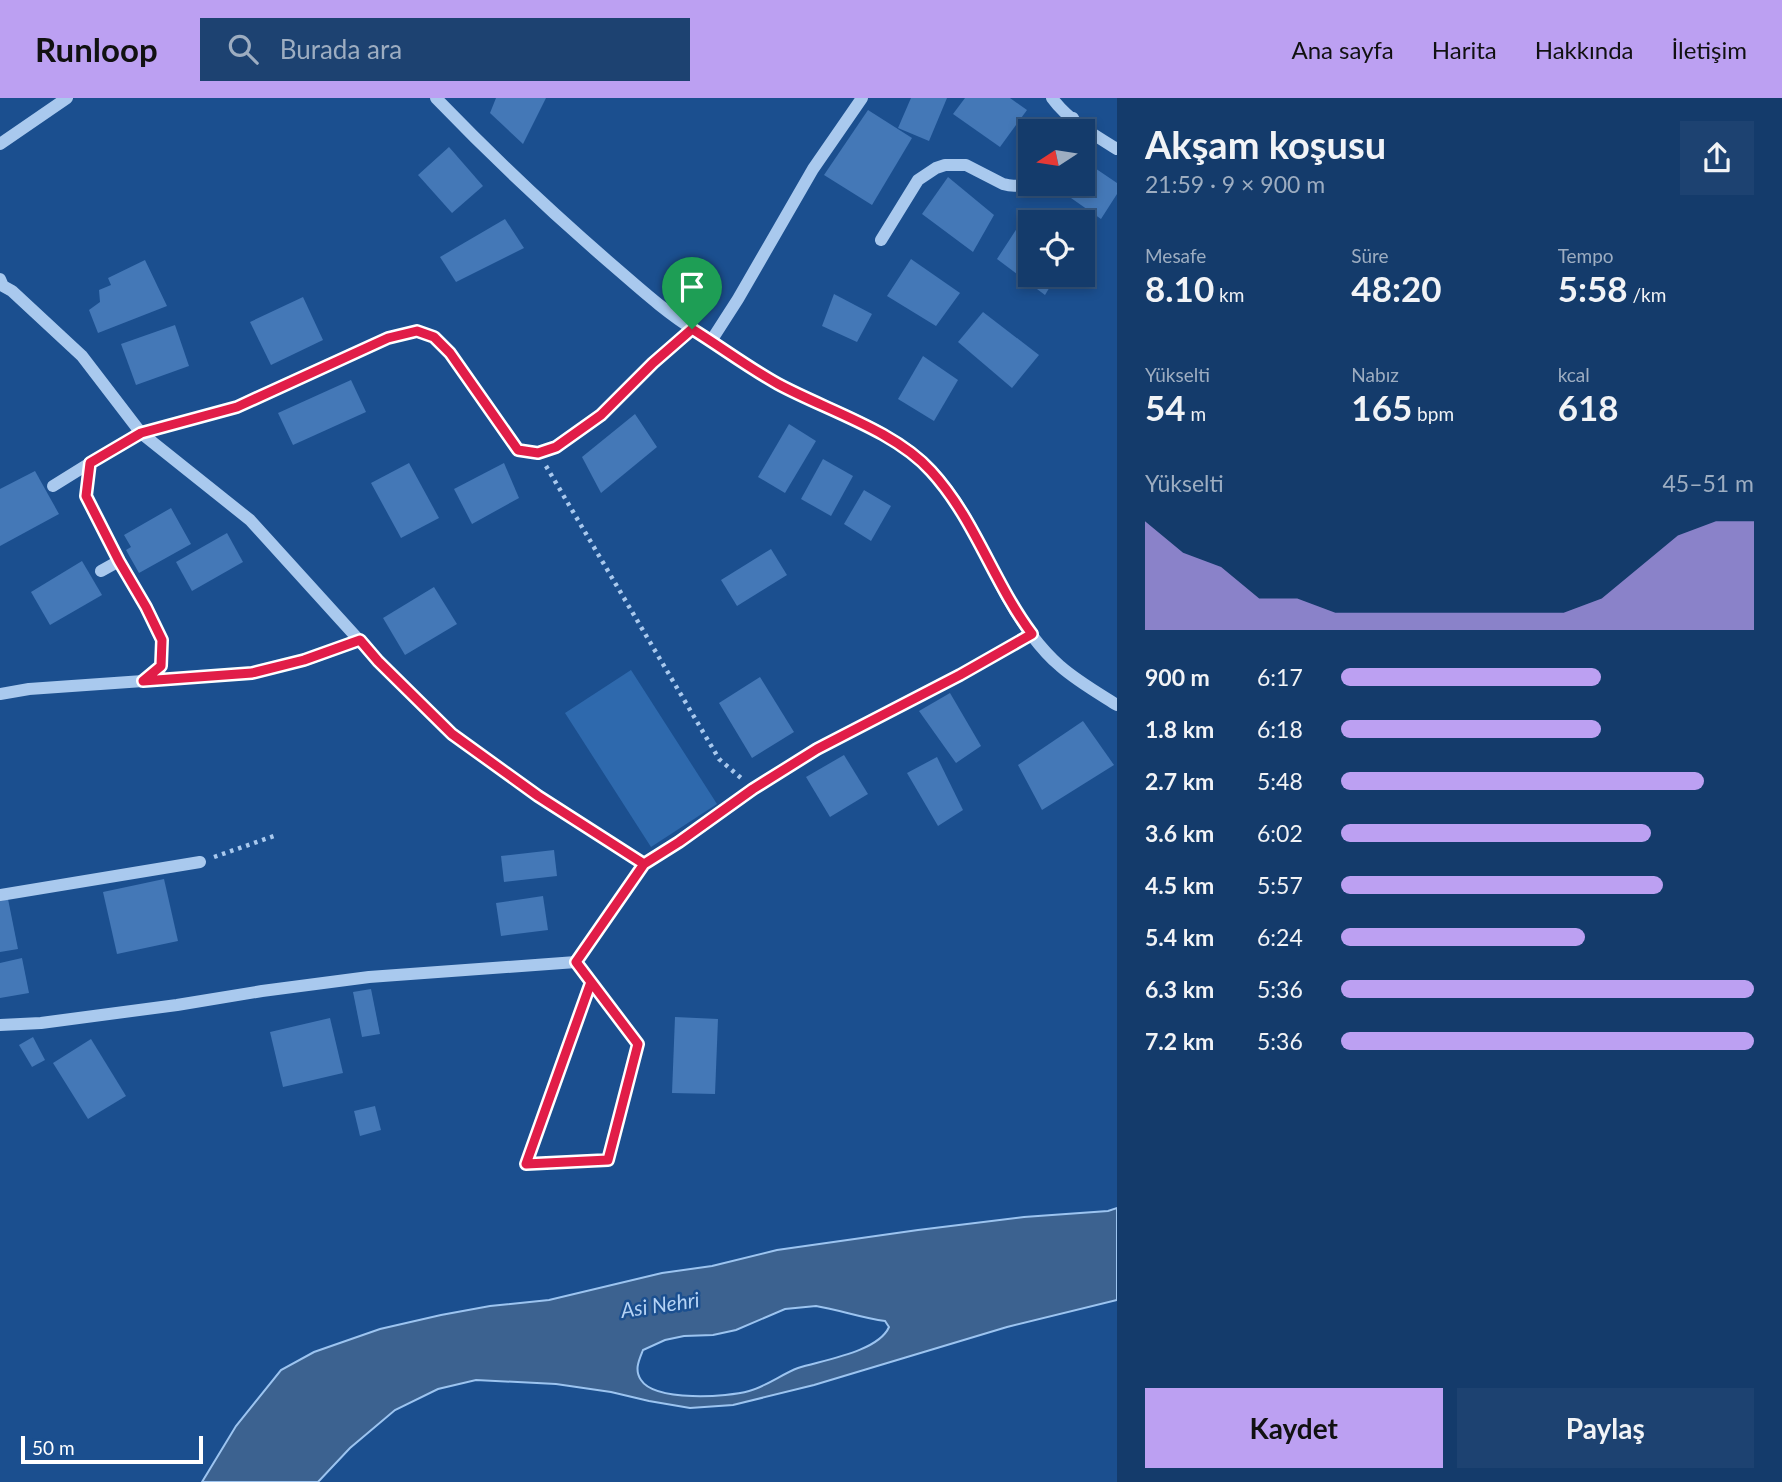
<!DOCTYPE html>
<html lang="tr">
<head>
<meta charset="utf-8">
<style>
	body { margin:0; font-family:Lato,sans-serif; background:#1d4271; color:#f1f3f6; height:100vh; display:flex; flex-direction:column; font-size:26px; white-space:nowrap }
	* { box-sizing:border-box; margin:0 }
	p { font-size:23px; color:#9dadc1 }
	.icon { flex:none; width:38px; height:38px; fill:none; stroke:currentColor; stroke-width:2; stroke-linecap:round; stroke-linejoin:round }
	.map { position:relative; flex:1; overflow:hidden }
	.drawer { display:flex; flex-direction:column; background:#143b6b; width:665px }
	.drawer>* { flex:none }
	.needle { width:46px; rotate:258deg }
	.tools { position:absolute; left:1018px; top:21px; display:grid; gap:14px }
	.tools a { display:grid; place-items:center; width:77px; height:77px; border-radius:0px; background:#143b6b; box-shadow:0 4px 10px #0003,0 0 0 2px #33557e; font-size:35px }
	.scale { position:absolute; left:21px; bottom:18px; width:182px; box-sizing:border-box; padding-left:7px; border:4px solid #fff; border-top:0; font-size:19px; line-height:24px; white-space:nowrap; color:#fff; -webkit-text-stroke:5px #1b4f8f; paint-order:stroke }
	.pin { position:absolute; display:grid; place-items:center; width:60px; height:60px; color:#fff; margin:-72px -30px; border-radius:50% 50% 50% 0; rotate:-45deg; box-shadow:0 0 7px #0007 }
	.pin .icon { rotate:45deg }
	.round { display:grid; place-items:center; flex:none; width:74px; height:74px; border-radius:0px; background:#1d4271 }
	.overview { display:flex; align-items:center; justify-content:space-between; height:119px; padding:0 28px }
	h1 { font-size:38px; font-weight:700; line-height:52px }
	.figures { display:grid; grid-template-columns:repeat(3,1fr); gap:10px; height:119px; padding:7px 28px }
	.figures div { display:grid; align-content:center }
	.figures b { font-size:35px; font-weight:700 }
	.figures small { font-size:19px; font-weight:400 }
	.figures p { font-size:19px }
	.chart { height:196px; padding:14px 28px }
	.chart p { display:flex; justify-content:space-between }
	.chart svg { width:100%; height:126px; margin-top:7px; fill:#bca0f2; opacity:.7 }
	.button { display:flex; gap:14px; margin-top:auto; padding:14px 28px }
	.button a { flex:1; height:80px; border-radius:0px; background:#bca0f2; color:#111; font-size:28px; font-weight:700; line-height:80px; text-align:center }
	.button a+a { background:#1d4271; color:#f1f3f6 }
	ul { padding:0 28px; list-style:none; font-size:23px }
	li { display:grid; grid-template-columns:112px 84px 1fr; align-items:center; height:52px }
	li i { height:18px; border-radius:9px; background:#bca0f2 }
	header { display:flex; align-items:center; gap:42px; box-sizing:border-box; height:98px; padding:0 35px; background:#bca0f2; color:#111 }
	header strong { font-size:33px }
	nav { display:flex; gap:38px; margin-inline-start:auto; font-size:24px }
	.search { width:490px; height:63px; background:#1d4271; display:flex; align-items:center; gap:18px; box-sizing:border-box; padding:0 24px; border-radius:0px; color:#9dadc1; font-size:26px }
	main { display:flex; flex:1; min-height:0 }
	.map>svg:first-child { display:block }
	.green { fill:#2e69ad }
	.water { fill:#3c6290; stroke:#9cc4f0; stroke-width:2; fill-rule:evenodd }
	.building { fill:#4478b7 }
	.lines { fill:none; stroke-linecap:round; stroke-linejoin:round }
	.path { stroke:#a9c9ee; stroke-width:4.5; stroke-dasharray:3.5 5; stroke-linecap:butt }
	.minor { stroke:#a9c9ee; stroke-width:12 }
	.route-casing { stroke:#fff; stroke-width:14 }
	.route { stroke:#e11d48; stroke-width:9 }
	.labels { text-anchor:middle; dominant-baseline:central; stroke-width:5; stroke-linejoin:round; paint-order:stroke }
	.water-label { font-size:21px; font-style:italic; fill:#b5d3f5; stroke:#1b4f8f }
</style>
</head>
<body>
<header>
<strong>Runloop</strong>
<div class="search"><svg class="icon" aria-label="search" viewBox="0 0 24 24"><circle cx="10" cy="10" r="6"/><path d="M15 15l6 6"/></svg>Burada ara</div>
<nav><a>Ana sayfa</a><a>Harita</a><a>Hakkında</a><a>İletişim</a></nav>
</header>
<main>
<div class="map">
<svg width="1117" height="1384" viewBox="0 0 1117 1384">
	<rect width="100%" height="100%" fill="#1b4f8f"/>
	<!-- green -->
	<path class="green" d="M631 572 717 706 651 749 565 615Z"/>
	<!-- water -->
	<path class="water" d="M1117 1110V1202L1007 1229 814 1287 733 1307 690 1310 649 1303 611 1294 556 1286 476 1282 438 1291 395 1312 350 1350 318 1384H202L236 1328 281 1272 314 1254 380 1231 441 1217 490 1208 549 1202 662 1175 712 1168 777 1152 918 1132 1024 1119 1108 1113ZM816 1208C840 1212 862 1220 885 1223L889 1229C878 1254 823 1262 798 1270 782 1276 767 1288 749 1293 728 1299 655 1304 641 1282 634 1272 639 1262 643 1252L665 1242 684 1238 713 1237 736 1232 785 1211Z"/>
	<!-- building -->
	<g class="building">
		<path d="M496 0H546L523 46 490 15Z"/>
		<path d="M911 0H947L929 43 898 30Z"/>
		<path d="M965 0H1010L1027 12 1000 49 953 16Z"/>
		<path d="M868 12 912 40 872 107 824 77Z"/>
		<path d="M449 49 483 88 452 115 418 77Z"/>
		<path d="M1083 62 1117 85V96L1101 121 1051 86H1083Z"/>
		<path d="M948 79 994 117 973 154 922 116Z"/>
		<path d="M505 121 524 150 456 184 440 159Z"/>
		<path d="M1021 124 1031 131V177H1057L1045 197 997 161Z"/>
		<path d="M911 161 960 195 936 228 887 198Z"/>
		<path d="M145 162 167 208 98 235 89 212 100 204 99 192 111 187 108 180Z"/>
		<path d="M834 196 872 216 857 244 822 228Z"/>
		<path d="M303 199 323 242 271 267 250 224Z"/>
		<path d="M983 214 1039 257 1012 290 958 244Z"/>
		<path d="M175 227 189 268 136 287 121 246Z"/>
		<path d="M923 258 958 282 934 323 898 301Z"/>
		<path d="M351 282 366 314 293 347 278 315Z"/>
		<path d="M635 316 657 349 601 395 582 359Z"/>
		<path d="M789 326 816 343 785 395 758 379Z"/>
		<path d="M823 361 853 378 831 418 801 401Z"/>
		<path d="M409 365 439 420 401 440 371 385Z"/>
		<path d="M504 365 519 400 472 426 454 391Z"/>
		<path d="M35 373 59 416 0 448V391Z"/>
		<path d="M864 392 891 408 871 443 844 426Z"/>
		<path d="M171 410 191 446 139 475 126 452 131 449 124 437Z"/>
		<path d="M227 435 243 464 192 493 176 464Z"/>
		<path d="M771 451 787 477 737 508 721 482Z"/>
		<path d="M82 463 102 497 50 527 31 494Z"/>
		<path d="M434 489 457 526 405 557 383 520Z"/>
		<path d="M760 579 794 634 752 660 719 605Z"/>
		<path d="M950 595 981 648 956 665 919 613Z"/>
		<path d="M1083 623 1114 667 1042 712 1018 667Z"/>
		<path d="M844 657 868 696 830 719 806 679Z"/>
		<path d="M937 659 963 712 938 728 907 675Z"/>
		<path d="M554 752 557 778 504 784 501 758Z"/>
		<path d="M164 781 178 843 117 856 103 794Z"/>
		<path d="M543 798 548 832 501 838 496 805Z"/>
		<path d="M8 801 18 851 0 854V803Z"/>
		<path d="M22 860 29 895 0 900V865Z"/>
		<path d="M371 891 380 936 362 939 353 894Z"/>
		<path d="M675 919 718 921 715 996 672 995Z"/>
		<path d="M330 920 343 975 283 989 270 934Z"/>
		<path d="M33 939 45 962 32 969 19 947Z"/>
		<path d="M91 941 126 998 88 1021 53 965Z"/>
		<path d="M375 1008 381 1032 360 1038 354 1013Z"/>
	</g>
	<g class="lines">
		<!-- path -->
		<g class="path">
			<path d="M546 368 719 661 741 680"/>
			<path d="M214 759 274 738"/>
			<path d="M585 876 638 946 608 1062 526 1066 591 884"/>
		</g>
		<!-- minor -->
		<g class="minor">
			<path d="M436 0C491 57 549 112 609 164 637 188 665 214 696 233 724 251 752 272 781 288 829 312 890 331 929 370 965 407 984 457 1008 501 1020 523 1041 552 1060 568 1077 583 1098 595 1117 607"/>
			<path d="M1052 0C1068 22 1094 37 1117 51"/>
			<path d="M1063 33 1073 20"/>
			<path d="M0 46 67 0"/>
			<path d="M881 142 918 82 936 70 945 67H966L1003 86C1013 89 1024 89 1031 79"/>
			<path d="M0 181 3 188 12 193 82 258 141 335 237 309 388 240 417 233 434 239 450 255 518 352 538 355 556 349 601 317 653 265 692 231"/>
			<path d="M711 243 738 201 813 71 862 0"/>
			<path d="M53 388 90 365"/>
			<path d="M101 473 119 463"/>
			<path d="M143 583 252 575 305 562 360 542"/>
			<path d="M0 596 29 591 143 583 161 568 162 542 146 509 119 463 86 398 90 365 141 335 250 422 378 563 452 636 538 698 644 766"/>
			<path d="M0 797 200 764"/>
			<path d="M0 927 41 925 177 907 262 893 369 879 576 864 644 766 679 744 753 691 817 651 960 577 1032 536"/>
		</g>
	</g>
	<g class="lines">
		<defs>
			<path id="route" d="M692 231 653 265 601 317 556 349 538 355 518 352 450 255 434 239 417 233 388 240 237 309 141 335 90 365 86 398 119 463 146 509 162 542 161 568 143 583 252 575 304 562 360 542 378 563 452 636 538 698 644 766 576 864 638 946 608 1062 526 1066 591 884 576 864 644 766 679 744 753 691 817 651 960 577 1032 536C993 484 975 421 931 373 894 332 826 312 778 286 749 270 721 249 692 231"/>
		</defs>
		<!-- route casing -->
		<use href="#route" class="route-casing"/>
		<!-- route -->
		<use href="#route" class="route"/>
	</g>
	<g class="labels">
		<!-- water labels -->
		<g class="water-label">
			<text transform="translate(660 1206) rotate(-8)">Asi Nehri</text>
		</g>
	</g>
</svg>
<div class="tools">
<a><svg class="needle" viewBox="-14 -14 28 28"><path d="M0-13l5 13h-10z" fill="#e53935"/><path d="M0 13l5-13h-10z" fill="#9dadc1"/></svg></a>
<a><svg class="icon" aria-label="locate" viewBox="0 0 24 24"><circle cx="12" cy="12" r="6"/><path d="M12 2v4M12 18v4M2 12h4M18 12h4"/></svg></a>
</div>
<div class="scale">50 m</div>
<div class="pin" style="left:692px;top:231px;background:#1e9e55"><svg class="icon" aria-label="arrive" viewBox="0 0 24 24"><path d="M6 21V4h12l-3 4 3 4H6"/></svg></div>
</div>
<section class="drawer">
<div class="overview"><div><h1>Akşam koşusu</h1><p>21:59 · 9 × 900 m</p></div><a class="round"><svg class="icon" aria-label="share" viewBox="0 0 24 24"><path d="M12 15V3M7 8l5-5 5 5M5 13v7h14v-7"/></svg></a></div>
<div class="figures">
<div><p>Mesafe</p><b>8.10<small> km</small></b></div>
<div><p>Süre</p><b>48:20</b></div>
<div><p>Tempo</p><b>5:58<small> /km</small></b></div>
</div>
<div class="figures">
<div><p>Yükselti</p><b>54<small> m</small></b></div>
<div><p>Nabız</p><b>165<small> bpm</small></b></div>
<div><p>kcal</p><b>618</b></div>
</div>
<div class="chart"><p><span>Yükselti</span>45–51 m</p>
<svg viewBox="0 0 160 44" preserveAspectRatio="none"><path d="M0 44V6L10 17L20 22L30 33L40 33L50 38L60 38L70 38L80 38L90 38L100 38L110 38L120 33L130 22L140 11L150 6L160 6V44z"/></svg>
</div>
<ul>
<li><b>900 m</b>6:17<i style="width:63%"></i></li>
<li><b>1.8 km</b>6:18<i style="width:63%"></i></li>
<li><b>2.7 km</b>5:48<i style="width:88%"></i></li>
<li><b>3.6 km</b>6:02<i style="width:75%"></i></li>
<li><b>4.5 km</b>5:57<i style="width:78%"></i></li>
<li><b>5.4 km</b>6:24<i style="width:59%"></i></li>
<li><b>6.3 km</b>5:36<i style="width:100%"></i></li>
<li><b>7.2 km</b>5:36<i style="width:100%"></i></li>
</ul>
<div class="button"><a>Kaydet</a><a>Paylaş</a></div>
</section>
</main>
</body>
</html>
